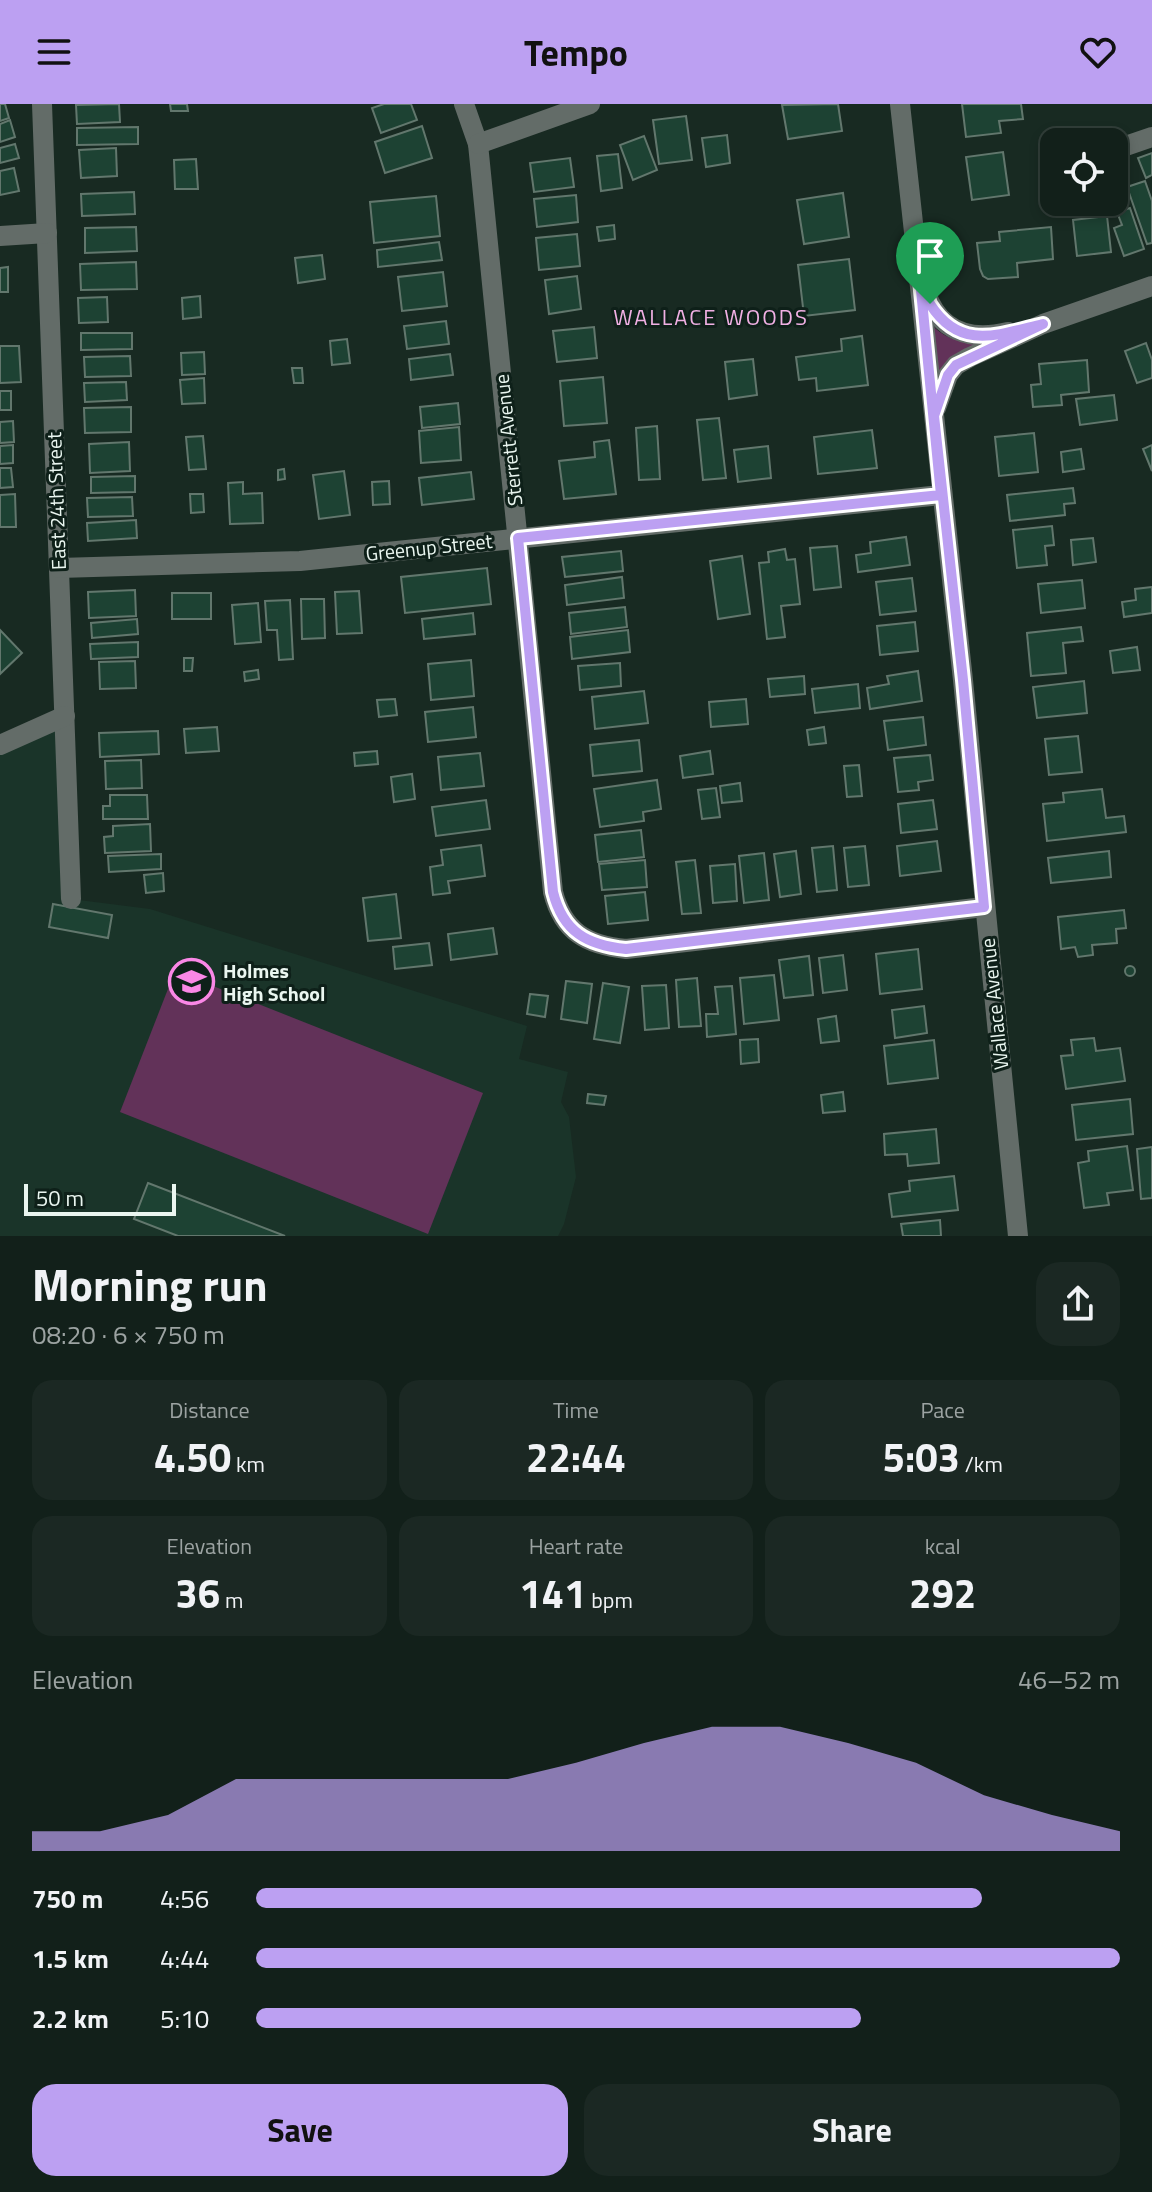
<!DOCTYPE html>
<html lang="en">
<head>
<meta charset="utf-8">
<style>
	body { margin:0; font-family:"Titillium Web",sans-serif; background:#1b2823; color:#f1f3f6; height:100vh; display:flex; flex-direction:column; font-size:30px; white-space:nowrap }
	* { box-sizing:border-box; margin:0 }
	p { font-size:26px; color:#9ca3a2 }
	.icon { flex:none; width:44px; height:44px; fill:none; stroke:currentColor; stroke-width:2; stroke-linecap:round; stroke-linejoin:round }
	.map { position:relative; height:1132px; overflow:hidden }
	.details { display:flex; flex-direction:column; background:#12201a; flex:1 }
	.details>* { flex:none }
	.controls { position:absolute; left:1040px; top:24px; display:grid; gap:16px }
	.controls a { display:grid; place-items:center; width:88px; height:88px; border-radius:16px; background:#12201a; box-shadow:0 4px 12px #0003,0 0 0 2px #313e39; font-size:40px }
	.scale { position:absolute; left:24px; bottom:20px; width:152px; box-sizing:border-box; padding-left:8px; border:4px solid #eaf6f0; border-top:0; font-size:22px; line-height:28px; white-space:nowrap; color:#eaf6f0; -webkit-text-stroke:6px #0e2019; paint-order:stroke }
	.pin { position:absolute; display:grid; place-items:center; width:68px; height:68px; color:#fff; margin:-82px -34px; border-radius:50% 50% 50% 0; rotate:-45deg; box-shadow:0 0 8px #0007 }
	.pin .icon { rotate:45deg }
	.round { display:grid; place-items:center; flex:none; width:84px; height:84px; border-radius:24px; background:#1b2823 }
	.overview { display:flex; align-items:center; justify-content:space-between; height:136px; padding:0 32px }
	h1 { font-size:44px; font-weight:700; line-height:60px }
	.figures { display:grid; grid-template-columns:repeat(3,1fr); gap:12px; height:136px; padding:8px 32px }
	.figures div { display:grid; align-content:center; border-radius:20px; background:#1b2823; text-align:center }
	.figures b { font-size:40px; font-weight:700 }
	.figures small { font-size:22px; font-weight:400 }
	.figures p { font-size:22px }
	.chart { height:224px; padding:16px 32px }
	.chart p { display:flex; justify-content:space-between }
	.chart svg { width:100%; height:144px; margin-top:8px; fill:#bca0f2; opacity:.7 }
	.primary-button { display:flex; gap:16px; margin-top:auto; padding:16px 32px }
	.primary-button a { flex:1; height:92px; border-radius:24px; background:#bca0f2; color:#111; font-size:32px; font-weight:700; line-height:92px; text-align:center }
	.primary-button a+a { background:#1b2823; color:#f1f3f6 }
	ul { padding:0 32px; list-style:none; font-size:26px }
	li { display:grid; grid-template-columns:128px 96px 1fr; align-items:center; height:60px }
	li i { height:20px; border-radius:10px; background:#bca0f2 }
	header { display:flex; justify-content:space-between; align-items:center; height:104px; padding:0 32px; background:#bca0f2; color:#111; font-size:36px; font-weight:700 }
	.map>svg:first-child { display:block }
	.built { fill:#1a3429 }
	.green { fill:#623259 }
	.building { fill:#1d4233; stroke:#62776d; stroke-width:2 }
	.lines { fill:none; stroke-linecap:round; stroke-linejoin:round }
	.minor { stroke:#636c68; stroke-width:20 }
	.route-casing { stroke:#fff; stroke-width:16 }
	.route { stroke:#bca0f2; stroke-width:10 }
	.labels { text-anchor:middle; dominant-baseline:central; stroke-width:6; stroke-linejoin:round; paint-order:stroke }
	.street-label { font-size:20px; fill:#eaf6f0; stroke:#0e2019 }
	.poi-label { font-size:20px; font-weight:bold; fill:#eaf6f0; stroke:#0e2019; text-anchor:start }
	.neighbourhood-label { font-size:22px; letter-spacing:2px; fill:#f1b0e4; stroke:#0e2019 }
</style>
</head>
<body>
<header><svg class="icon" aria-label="menu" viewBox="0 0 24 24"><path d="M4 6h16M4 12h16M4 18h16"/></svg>Tempo<svg class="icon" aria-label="heart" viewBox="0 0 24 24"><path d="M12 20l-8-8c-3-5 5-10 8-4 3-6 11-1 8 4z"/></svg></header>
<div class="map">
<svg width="1152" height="1132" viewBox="0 0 1152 1132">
	<rect width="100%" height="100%" fill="#182a22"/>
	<!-- built -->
	<path class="built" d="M65 612 71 795 150 805 527 922 519 955 568 968 561 998 569 1013 576 1073 564 1120 558 1132H0V641Z"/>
	<!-- green -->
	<g class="green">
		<path d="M930 219C946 236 957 237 979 237L938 278Z"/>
		<path d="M175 867 483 989 428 1130 120 1008Z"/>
	</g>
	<!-- building -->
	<g class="building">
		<path d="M0 0H5L9 14 0 17Z"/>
		<path d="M119 0 120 18 77 20 76 1Z"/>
		<path d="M170 0H187L188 7H171Z"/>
		<path d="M384 0H411L417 16 381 29 372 4Z"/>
		<path d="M838 0 842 27 788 35 782 1Z"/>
		<path d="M962 0H1021L1023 15 999 17 1001 29 966 33Z"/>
		<path d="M686 12 692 56 659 60 653 16Z"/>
		<path d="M10 16 15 33 0 38V20Z"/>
		<path d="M422 22 432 54 385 69 375 38Z"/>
		<path d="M138 23V40L77 41V24Z"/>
		<path d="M1091 29 1092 38H1083L1082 30Z"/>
		<path d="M727 31 730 59 706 63 702 34Z"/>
		<path d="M644 32 657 66 633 76 620 41Z"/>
		<path d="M15 40 19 54 0 59V44Z"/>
		<path d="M116 44 117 72 81 74 79 46Z"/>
		<path d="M1003 48 1009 91 972 96 966 53Z"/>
		<path d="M1152 49V71L1146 74 1138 54Z"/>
		<path d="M618 50 622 84 601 87 597 52Z"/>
		<path d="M570 54 574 83 534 88 530 59Z"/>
		<path d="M196 55 198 85H175L174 56Z"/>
		<path d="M14 64 19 87 0 91V67Z"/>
		<path d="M1145 77 1152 97V139L1147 140 1127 83Z"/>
		<path d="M134 88 135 110 82 112 81 90Z"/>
		<path d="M843 89 849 133 804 140 797 96Z"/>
		<path d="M576 91 578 118 537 123 534 95Z"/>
		<path d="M436 92 440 132 374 139 370 98Z"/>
		<path d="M1130 104 1144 145 1124 152 1114 124 1122 121 1117 108Z"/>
		<path d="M1107 112 1111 148 1077 152 1073 116Z"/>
		<path d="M614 121 615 135 599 137 597 123Z"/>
		<path d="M136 123 137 147 85 149V124Z"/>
		<path d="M1051 123 1053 155 1017 159 1018 173 988 175 983 172 980 165 977 139 1000 137 999 128Z"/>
		<path d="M577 130 580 162 539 166 536 134Z"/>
		<path d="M439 138 442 156 378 163 377 146Z"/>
		<path d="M322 151 325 175 298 179 295 154Z"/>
		<path d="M849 155 855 206 804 212 798 161Z"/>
		<path d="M136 158 137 185 81 186 80 160Z"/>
		<path d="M8 163V188H0V164Z"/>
		<path d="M443 168 447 202 402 207 398 173Z"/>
		<path d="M577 172 581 205 549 210 545 176Z"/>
		<path d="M200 192 201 213 183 215 182 194Z"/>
		<path d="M107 193 108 218 79 219 78 194Z"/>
		<path d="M446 217 449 240 407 245 404 222Z"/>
		<path d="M594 223 597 254 557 258 553 227Z"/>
		<path d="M81 229H132V245L81 246Z"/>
		<path d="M862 232 868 281 817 287 816 274 799 276 796 253 842 247 841 235Z"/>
		<path d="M347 235 350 259 332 261 330 237Z"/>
		<path d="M1146 239 1152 256V274L1137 279 1125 247Z"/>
		<path d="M0 242H19L21 278 0 279Z"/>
		<path d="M204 248 205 270 182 271 181 249Z"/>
		<path d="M450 250 453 271 411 276 409 255Z"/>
		<path d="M130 252 131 272 85 273 84 253Z"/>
		<path d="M753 255 757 291 729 295 725 258Z"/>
		<path d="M1087 256 1089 288 1061 291 1062 301 1033 303 1031 281 1041 280 1039 260Z"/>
		<path d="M292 264H302L303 279H294Z"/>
		<path d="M603 273 607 319 564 322 560 277Z"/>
		<path d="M204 274 205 299 182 300 180 276Z"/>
		<path d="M126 278 127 296 85 298 84 279Z"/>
		<rect x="0" y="287" width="11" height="19"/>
		<path d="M1114 291 1117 316 1080 321 1076 295Z"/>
		<path d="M458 299 460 320 422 324 420 303Z"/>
		<path d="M131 303V328L85 329 84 304Z"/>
		<path d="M719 314 726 374 703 376 697 316Z"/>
		<path d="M13 317 14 338 0 339V318Z"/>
		<path d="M657 322 660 375 639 376 636 324Z"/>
		<path d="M459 323 461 356 421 359 419 327Z"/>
		<path d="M872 326 877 364 818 370 814 333Z"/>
		<path d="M1034 329 1038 368 999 372 995 333Z"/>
		<path d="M203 332 206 365 189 366 186 333Z"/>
		<path d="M609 336 616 390 564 395 559 357 595 353 594 338Z"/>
		<path d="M129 338 130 367 90 369 89 340Z"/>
		<path d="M13 341V359L0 360V342Z"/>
		<path d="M1152 341V367L1143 345Z"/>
		<path d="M768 342 771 374 738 378 734 346Z"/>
		<path d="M1081 345 1084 365 1063 368 1061 348Z"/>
		<path d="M0 364H11L13 383 0 384Z"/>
		<path d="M284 365 285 375 278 376V366Z"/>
		<path d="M344 367 350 411 319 415 313 371Z"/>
		<path d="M471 368 474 395 422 401 419 374Z"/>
		<path d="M135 372V388L91 389V373Z"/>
		<path d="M389 377 390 400 373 401 372 378Z"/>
		<path d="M243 378V390L262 389 263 419 230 420 228 379Z"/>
		<path d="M1073 384 1075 399 1064 400 1065 411 1010 417 1007 391Z"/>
		<path d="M15 390 16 423H0V391Z"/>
		<path d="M190 390H203L204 408 191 409Z"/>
		<path d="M132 393 133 412 88 413 87 394Z"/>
		<path d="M136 416 137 434 88 437 87 419Z"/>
		<path d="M1052 422 1054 441 1045 442 1047 461 1017 464 1013 426Z"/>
		<path d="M906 433 910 461 858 468 856 451 871 449 870 438Z"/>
		<path d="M1093 434 1096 458 1073 461 1071 436Z"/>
		<path d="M837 442 841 483 814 486 810 444Z"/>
		<path d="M785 445 787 456 795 455 800 500 781 502 785 533 767 535 759 459 769 458 768 448Z"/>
		<path d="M621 447 623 467 565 473 562 453Z"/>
		<path d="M742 452 750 510 718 515 710 457Z"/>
		<path d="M487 464 491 500 405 509 401 473Z"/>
		<path d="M622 473 624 494 567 501 565 481Z"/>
		<path d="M912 474 916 507 880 511 876 478Z"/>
		<path d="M1082 476 1085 504 1041 509 1038 480Z"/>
		<path d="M1152 483V509L1124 513 1122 498 1136 496 1135 485Z"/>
		<path d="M135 486 136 512 89 514 88 488Z"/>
		<path d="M359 487 362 529 337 530 335 488Z"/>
		<rect x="172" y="489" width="39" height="26"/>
		<path d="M301 495H324L325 534 302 535Z"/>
		<path d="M290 496 293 555 279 556 277 526H267L265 497Z"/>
		<path d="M258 499 261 538 235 540 232 501Z"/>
		<path d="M625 503 627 523 571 530 569 509Z"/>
		<path d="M473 509 475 530 424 535 422 515Z"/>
		<path d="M137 515 138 530 92 534 91 519Z"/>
		<path d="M915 518 918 547 880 551 877 522Z"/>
		<path d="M1081 523 1083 537 1063 539 1066 569 1031 572 1027 529Z"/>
		<path d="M0 526 22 549 0 570Z"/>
		<path d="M628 526 630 548 572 555 570 533Z"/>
		<path d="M138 538V553L91 555 90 540Z"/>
		<path d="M1137 543 1140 566 1113 569 1110 547Z"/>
		<path d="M184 554H193L192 567H184Z"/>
		<path d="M471 556 474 592 431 596 428 560Z"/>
		<path d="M135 557 136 584 100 585 99 558Z"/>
		<path d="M620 559 621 582 580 586 578 562Z"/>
		<path d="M258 566 259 575 245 577 244 568Z"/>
		<path d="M918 567 922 597 870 605 867 584 889 580 887 572Z"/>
		<path d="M804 572 805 590 770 593 768 575Z"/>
		<path d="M1084 577 1087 609 1037 614 1033 583Z"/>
		<path d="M858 580 860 604 815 609 812 585Z"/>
		<path d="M644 587 648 619 595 625 592 593Z"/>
		<path d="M395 595 397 611 379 613 377 596Z"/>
		<path d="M746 595 748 620 711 623 709 598Z"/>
		<path d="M473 603 476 633 428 638 425 608Z"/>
		<path d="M923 613 926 641 888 646 884 617Z"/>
		<path d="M217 623 219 647 186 649 184 625Z"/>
		<path d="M824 623 826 639 809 641 807 626Z"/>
		<path d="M158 627 159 650 100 653 99 629Z"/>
		<path d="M1078 632 1082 668 1049 671 1045 635Z"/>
		<path d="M639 636 642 667 593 672 590 641Z"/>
		<path d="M377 647 378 660 355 662 354 649Z"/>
		<path d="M710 647 713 670 683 674 680 652Z"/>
		<path d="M480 649 484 682 441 686 438 653Z"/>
		<path d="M930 651 933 676 918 678 919 686 898 688 894 654Z"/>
		<path d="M141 656 142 684 106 685 105 657Z"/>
		<path d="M859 661 862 692 847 693 844 662Z"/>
		<path d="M412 670 415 695 394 698 391 673Z"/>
		<path d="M657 676 661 705 643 708 644 717 600 723 594 685Z"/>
		<path d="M740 679 742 697 722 699 720 682Z"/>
		<path d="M716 684 720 713 702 715 698 686Z"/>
		<path d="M1102 685 1106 714 1124 712 1126 728 1047 737 1043 700 1064 698 1063 689Z"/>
		<path d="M110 691H147L148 715H103V702H110Z"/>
		<path d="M486 696 490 725 436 732 432 703Z"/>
		<path d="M933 696 937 725 901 729 898 700Z"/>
		<path d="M150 720 151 747 105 749 104 733 113 732V722Z"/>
		<path d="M641 726 644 753 598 758 595 731Z"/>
		<path d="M937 737 941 767 900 772 897 742Z"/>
		<path d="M481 741 485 772 448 777 450 789 433 791 430 763 443 761 441 746Z"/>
		<path d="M833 742 837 786 817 788 812 744Z"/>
		<path d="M865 742 869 781 848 783 844 744Z"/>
		<path d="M796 747 801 790 780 793 774 750Z"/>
		<path d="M1109 747 1111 773 1051 779 1048 754Z"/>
		<path d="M764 749 769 796 744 799 739 752Z"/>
		<path d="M161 750V765L109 768 108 752Z"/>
		<path d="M645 756 647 783 602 786 599 760Z"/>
		<path d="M695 756 701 809 682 810 676 758Z"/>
		<path d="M735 760 737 797 713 799 710 762Z"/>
		<path d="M163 769 164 787 146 789 144 771Z"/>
		<path d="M645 788 648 816 608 820 605 792Z"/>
		<path d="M396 790 401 834 368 837 363 794Z"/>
		<path d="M53 800 112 811 108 834 49 823Z"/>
		<path d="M1124 806 1126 824 1116 825 1117 839 1092 841 1093 851 1078 853 1075 843 1061 845 1058 813Z"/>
		<path d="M493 824 497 850 451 856 448 830Z"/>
		<path d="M429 839 432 861 395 865 393 843Z"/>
		<path d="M918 845 922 885 880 890 876 850Z"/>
		<path d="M843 851 847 886 823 889 819 854Z"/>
		<path d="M809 852 813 891 784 894 779 856Z"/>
		<circle cx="1130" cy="867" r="5"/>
		<path d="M774 871 779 916 744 920 740 874Z"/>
		<path d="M697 874 701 922 679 923 676 876Z"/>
		<path d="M566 877 592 880 587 919 561 915Z"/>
		<path d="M603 879 629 883 620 939 594 935Z"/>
		<path d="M666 881 669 924 645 926 642 882Z"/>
		<path d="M732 882 736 930 707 933 706 910H718L715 883Z"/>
		<path d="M530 890 548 892 545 913 527 910Z"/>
		<path d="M924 902 927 929 895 934 892 906Z"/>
		<path d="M836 912 839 937 821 939 818 915Z"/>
		<path d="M1094 934 1096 947 1120 944 1125 977 1066 985 1061 952 1073 951 1071 936Z"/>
		<path d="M758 935 759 958 741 960 740 936Z"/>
		<path d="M934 936 938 974 888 980 884 942Z"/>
		<path d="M843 988 845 1007 823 1009 821 991Z"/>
		<path d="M588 990 606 992 604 1001 587 999Z"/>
		<path d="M1130 995 1133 1030 1076 1036 1072 1001Z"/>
		<path d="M936 1025 939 1059 908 1062 907 1050 885 1051 884 1030Z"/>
		<path d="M1127 1042 1133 1086 1107 1089 1109 1101 1084 1104 1078 1059 1089 1057 1088 1047Z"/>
		<path d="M1152 1043V1094L1141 1095 1137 1045Z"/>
		<path d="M954 1072 958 1106 892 1113 889 1090 910 1087 909 1077Z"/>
		<path d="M148 1079 285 1132H178L134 1115Z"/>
		<path d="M940 1116 941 1132H903L901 1120Z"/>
	</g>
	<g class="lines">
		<!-- minor -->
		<g class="minor">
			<path d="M42 0 71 795"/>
			<path d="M464 0 478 40 553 788C563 828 587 841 626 845L984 803"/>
			<path d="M900 0 963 576 1018 1132"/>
			<path d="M478 40 590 0"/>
			<path d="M1114 46 1152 33"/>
			<path d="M0 132 47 129"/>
			<path d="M926 189C939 228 971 237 1008 228"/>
			<path d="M936 304 948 271 956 261 970 253 1043 220 1152 182"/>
			<path d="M59 464 300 457 941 391"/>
			<path d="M0 641 65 612"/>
		</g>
	</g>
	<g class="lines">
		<defs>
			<path id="route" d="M930 200 919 166 941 391 518 434 553 788C563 828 587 841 626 845L984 803 963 576 934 312 948 271 956 261 1043 220C997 231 960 247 930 200"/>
		</defs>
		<!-- route casing -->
		<use href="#route" class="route-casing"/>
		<!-- route -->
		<use href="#route" class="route"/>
	</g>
	<!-- icons -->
	<defs>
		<symbol id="school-ring" viewBox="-11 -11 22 22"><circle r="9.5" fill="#0e2019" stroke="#fa87e6" stroke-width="1.5"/><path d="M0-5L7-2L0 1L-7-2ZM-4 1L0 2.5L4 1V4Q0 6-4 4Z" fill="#fa87e6"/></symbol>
	</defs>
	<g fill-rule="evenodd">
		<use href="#school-ring" x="166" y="852" width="51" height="51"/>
	</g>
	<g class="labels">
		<!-- street labels -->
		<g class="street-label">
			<text transform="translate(508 336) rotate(-96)">Sterrett Avenue</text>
			<text transform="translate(56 397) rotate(-92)">East 24th Street</text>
			<text transform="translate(429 443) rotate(-6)">Greenup Street</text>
			<text transform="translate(994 900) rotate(-96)">Wallace Avenue</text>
		</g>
		<!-- poi labels -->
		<g class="poi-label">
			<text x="223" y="866">Holmes<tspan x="223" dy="23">High School</tspan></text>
		</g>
		<!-- neighbourhood labels -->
		<g class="neighbourhood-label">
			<text x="711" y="213">WALLACE WOODS</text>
		</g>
	</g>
</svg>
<div class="controls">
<a><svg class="icon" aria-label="locate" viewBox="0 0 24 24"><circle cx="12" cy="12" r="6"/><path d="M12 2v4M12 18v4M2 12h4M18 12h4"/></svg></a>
</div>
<div class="scale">50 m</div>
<div class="pin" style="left:930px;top:200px;background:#1e9e55"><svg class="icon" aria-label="arrive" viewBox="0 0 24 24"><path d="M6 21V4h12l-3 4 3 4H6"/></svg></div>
</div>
<section class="details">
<div class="overview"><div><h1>Morning run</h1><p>08:20 · 6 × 750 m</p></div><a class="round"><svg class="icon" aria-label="share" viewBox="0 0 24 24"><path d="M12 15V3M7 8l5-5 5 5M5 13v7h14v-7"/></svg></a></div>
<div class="figures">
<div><p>Distance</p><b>4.50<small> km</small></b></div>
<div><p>Time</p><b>22:44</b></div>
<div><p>Pace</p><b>5:03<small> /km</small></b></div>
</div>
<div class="figures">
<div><p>Elevation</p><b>36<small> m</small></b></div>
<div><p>Heart rate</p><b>141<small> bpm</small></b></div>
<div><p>kcal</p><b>292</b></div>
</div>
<div class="chart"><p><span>Elevation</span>46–52 m</p>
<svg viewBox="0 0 160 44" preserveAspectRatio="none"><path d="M0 44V38L10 38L20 33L30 22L40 22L50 22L60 22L70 22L80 17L90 11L100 6L110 6L120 11L130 17L140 27L150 33L160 38V44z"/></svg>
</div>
<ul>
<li><b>750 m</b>4:56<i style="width:84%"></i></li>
<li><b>1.5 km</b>4:44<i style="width:100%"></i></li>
<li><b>2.2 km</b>5:10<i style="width:70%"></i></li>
</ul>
<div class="primary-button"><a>Save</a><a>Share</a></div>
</section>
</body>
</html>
